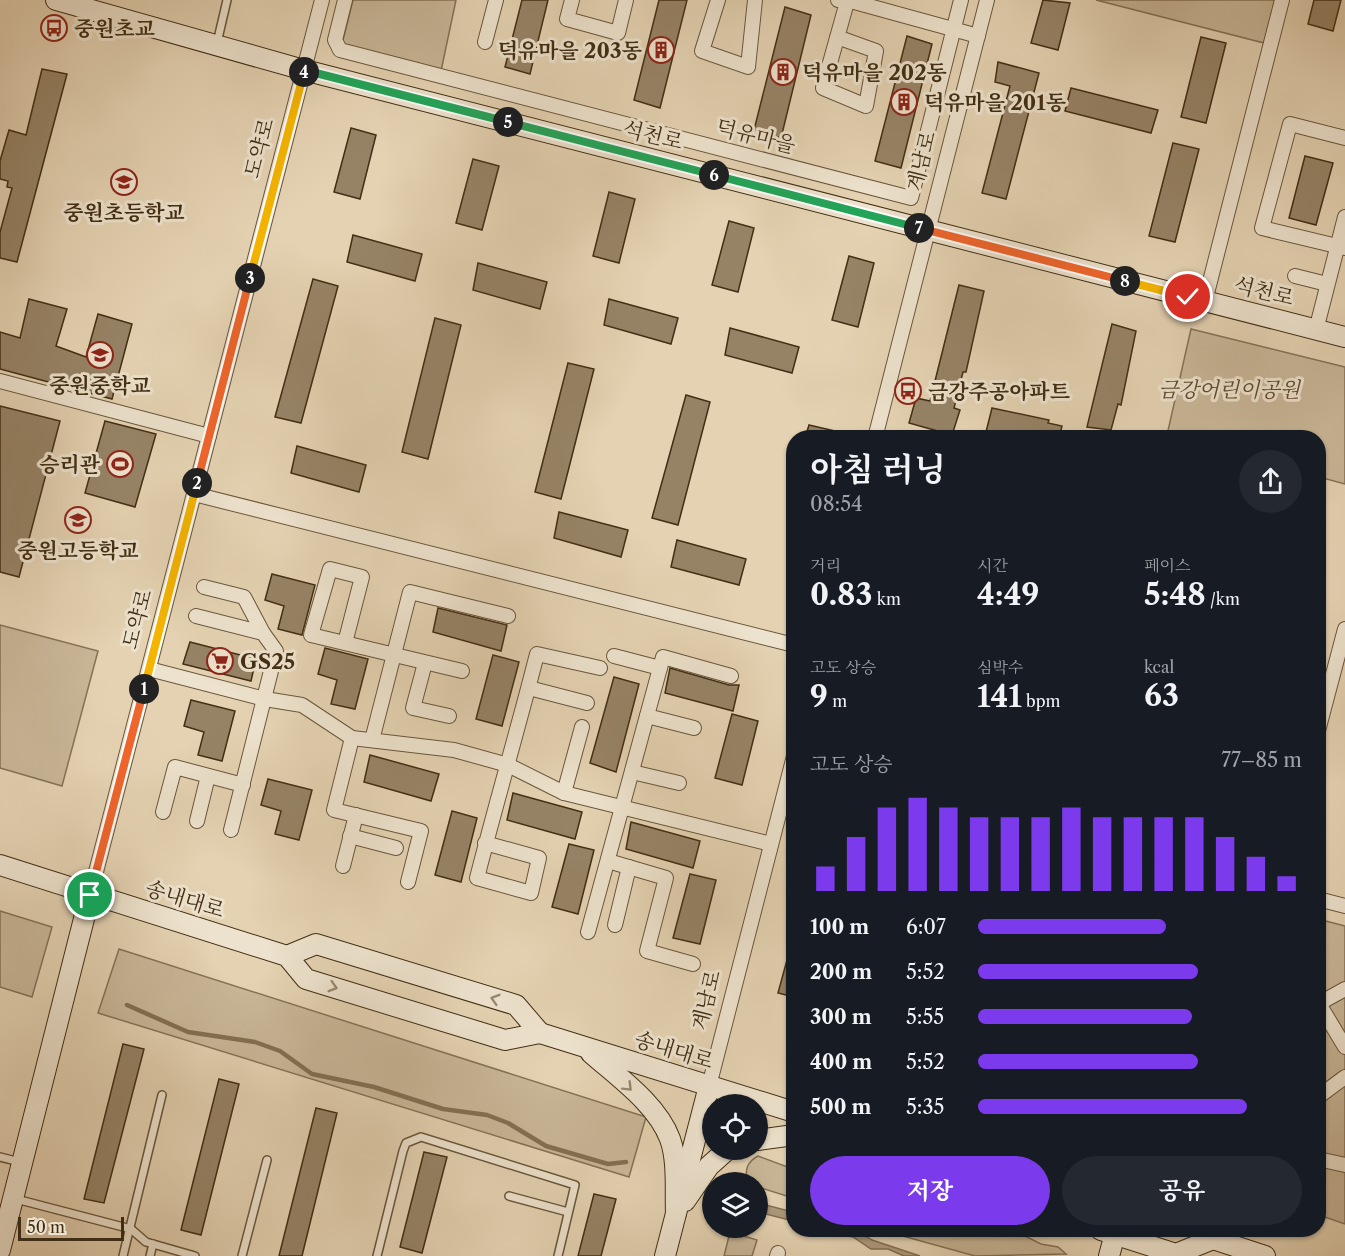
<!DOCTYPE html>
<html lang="ko">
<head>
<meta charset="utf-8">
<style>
	body { margin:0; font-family:"Libre Caslon Text","Noto Serif KR",serif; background:#242831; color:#f1f3f6; height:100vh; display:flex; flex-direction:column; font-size:22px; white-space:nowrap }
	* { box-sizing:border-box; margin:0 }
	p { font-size:20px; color:#9ea1a6 }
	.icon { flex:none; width:33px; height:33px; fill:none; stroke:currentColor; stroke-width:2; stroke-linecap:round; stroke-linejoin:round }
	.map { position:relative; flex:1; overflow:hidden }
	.panel { position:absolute; left:786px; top:430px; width:540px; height:807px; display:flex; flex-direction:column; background:#171b24; border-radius:24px; box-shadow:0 2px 4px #0004 }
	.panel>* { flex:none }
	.tools { position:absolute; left:702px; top:1094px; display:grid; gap:12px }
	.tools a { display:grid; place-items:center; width:66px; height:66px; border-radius:50%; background:#171b24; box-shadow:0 2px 4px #0004; font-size:30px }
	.scale { position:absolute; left:18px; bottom:15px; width:106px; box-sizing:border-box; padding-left:6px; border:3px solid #422e14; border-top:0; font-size:16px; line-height:21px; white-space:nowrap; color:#422e14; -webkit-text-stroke:4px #ede2cd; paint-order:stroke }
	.pin { position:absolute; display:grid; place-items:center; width:51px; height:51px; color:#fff; margin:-26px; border:3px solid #fff; border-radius:50%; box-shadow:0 2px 6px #0007 }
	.km { position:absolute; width:30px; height:30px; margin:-15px; border-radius:50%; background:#222; color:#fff; font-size:16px; line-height:30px; text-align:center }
	.round { display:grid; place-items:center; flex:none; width:63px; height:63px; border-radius:32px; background:#242831 }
	.headline { display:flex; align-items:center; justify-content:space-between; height:102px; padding:0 24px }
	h1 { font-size:33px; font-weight:700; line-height:45px }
	.metrics { display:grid; grid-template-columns:repeat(3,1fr); gap:9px; height:102px; padding:6px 24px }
	.metrics div { display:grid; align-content:center }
	.metrics b { font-size:30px; font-weight:700 }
	.metrics small { font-size:16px; font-weight:400 }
	.metrics p { font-size:16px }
	.chart { height:168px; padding:12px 24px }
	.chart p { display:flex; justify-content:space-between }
	.chart svg { width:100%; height:108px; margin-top:6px; stroke:#7c3aed; stroke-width:6 }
	.button { display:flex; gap:12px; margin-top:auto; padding:12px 24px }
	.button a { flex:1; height:69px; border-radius:36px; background:#7c3aed; color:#fff; font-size:24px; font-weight:700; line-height:69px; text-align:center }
	.button a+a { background:#242831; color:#f1f3f6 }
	ul { padding:0 24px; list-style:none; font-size:20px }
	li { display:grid; grid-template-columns:96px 72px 1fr; align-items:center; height:45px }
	li i { height:15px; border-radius:8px; background:#7c3aed }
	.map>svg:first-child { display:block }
	.green { fill:#c8b697; stroke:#857256; stroke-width:1.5 }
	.water { fill:#ad9a7c; stroke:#826f52; stroke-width:1.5 }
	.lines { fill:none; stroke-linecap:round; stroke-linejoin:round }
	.stream { stroke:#826f52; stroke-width:4.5 }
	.building { fill:#968366; stroke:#422e14; stroke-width:1.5 }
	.lane-casing { stroke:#6a573c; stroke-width:10 }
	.street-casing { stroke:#6a573c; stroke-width:16 }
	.secondary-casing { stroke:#422e14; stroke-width:22 }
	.lane { stroke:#ede2cd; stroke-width:7 }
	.street { stroke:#ede2cd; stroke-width:14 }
	.secondary { stroke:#ede2cd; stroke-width:20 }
	.oneway { stroke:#988870 }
	.split-1-casing { stroke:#fff; stroke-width:12 }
	.split-2-casing { stroke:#fff; stroke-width:12 }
	.split-3-casing { stroke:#fff; stroke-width:12 }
	.split-4-casing { stroke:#fff; stroke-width:12 }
	.split-5-casing { stroke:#fff; stroke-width:12 }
	.split-6-casing { stroke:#fff; stroke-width:12 }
	.split-7-casing { stroke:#fff; stroke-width:12 }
	.split-8-casing { stroke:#fff; stroke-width:12 }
	.split-9-casing { stroke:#fff; stroke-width:12 }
	.split-1 { stroke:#f0652b; stroke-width:8 }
	.split-2 { stroke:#f5b400; stroke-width:8 }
	.split-3 { stroke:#f0652b; stroke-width:8 }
	.split-4 { stroke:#f5b400; stroke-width:8 }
	.split-5 { stroke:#22a559; stroke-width:8 }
	.split-6 { stroke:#22a559; stroke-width:8 }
	.split-7 { stroke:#22a559; stroke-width:8 }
	.split-8 { stroke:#f0652b; stroke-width:8 }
	.split-9 { stroke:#f5b400; stroke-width:8 }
	.labels { text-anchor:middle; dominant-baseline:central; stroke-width:6; stroke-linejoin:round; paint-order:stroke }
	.poi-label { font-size:21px; font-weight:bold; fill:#422e14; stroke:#ede2cd; text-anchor:start }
	.street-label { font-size:21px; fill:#422e14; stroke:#ede2cd }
	.park-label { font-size:21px; font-style:italic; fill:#5d492e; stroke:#ede2cd }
</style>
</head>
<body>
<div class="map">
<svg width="1345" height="1256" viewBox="0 0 1345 1256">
	<rect width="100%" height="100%" fill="#e4d2b2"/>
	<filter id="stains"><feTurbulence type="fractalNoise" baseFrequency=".00333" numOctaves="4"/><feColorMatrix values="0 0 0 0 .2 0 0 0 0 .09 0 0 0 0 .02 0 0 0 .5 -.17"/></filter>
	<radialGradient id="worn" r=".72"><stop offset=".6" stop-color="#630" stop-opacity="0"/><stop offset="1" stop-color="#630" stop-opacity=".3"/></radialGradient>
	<!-- green -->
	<g class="green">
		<path d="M353 0H456L441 71 342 44Z"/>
		<path d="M1096 0H1275L1264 43Z"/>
		<path d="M1191 329 1345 367V484L1319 477 1318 438H1178L1167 435Z"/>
		<path d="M0 625 98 651 62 786 0 768Z"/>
		<path d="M0 911 52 927 32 997 0 987Z"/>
		<path d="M1318 919 1345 926V1224L1319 1215Z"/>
		<path d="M119 949 646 1117 629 1177 98 1013Z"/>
		<path d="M758 1156 793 1169V1198L758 1187V1182L747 1181C745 1169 747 1162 758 1156Z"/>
		<path d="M898 1230H1013L1041 1244 1058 1247 1066 1254 975 1256 892 1233Z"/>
		<path d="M730 1232 757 1240 752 1256H724Z"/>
	</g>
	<!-- water -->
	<g class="water">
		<path d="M758 1203 793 1212V1221L758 1212Z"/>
		<path d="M815 1230C834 1230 856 1228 872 1240L920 1256H904L888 1249H871L853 1237Z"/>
	</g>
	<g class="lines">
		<!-- stream -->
		<path class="stream" d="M127 1005 188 1032 255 1042 280 1051 312 1074 374 1087 443 1109 487 1115 508 1123 546 1146 608 1164 626 1162"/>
	</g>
	<!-- building -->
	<g class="building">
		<path d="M522 0H548L530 74 505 67Z"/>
		<path d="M659 0H687L660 108 634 100Z"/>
		<path d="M1043 0 1070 3 1058 50 1031 43Z"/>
		<path d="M1314 0H1341L1333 31 1308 24Z"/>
		<path d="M785 7 811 15 781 138 754 130Z"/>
		<path d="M907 36 932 44 901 168 875 161Z"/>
		<path d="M1201 37 1226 43 1206 123 1181 117Z"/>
		<path d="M998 62 1039 73 1006 199 982 193 1010 86 995 82Z"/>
		<path d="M42 69 67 74 17 262 0 258V232L12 188 7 187 8 181 0 179V161L9 130 26 135Z"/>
		<path d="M1071 88 1158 110 1151 133 1065 111Z"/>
		<path d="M351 128 376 135 360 199 334 192Z"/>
		<path d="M1173 143 1199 149 1175 242 1149 236Z"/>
		<path d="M1305 156 1333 163 1316 225 1289 218Z"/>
		<path d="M473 159 499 166 482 230 456 223Z"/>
		<path d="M609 192 635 199 619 263 593 256Z"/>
		<path d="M729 221 754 228 738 292 712 285Z"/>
		<path d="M353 235 422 254 415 281 347 262Z"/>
		<path d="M849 256 874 263 858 327 832 320Z"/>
		<path d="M478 263 547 282 540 309 473 290Z"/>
		<path d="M313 279 338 286 301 423 275 417Z"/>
		<path d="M959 285 984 291 966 372H963L954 408 960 410 952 435 909 423 916 398 930 401Z"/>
		<path d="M29 299 67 309 56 346 86 357 98 314 132 324 112 399 0 369V332L20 338Z"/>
		<path d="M609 299 678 318 671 344 604 325Z"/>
		<path d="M435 318 461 325 428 459 402 452Z"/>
		<path d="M1112 324 1136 331 1121 405 1118 404 1111 430 1087 427Z"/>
		<path d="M730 328 799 347 792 373 725 355Z"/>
		<path d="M568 363 594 369 561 499 535 492Z"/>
		<path d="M686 395 710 402 678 525 652 518Z"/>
		<path d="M0 406 60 421 19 577 0 572Z"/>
		<path d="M992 408 1049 420 1048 423 1062 426 1059 438H1008L986 432Z"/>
		<path d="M105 421 156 434 135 507 85 493Z"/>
		<path d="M809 425 844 433 843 438H805Z"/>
		<path d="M297 446 366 465 359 492 291 473Z"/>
		<path d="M559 512 628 530 621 557 554 538Z"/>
		<path d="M677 540 746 559 739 585 671 567Z"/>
		<path d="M272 574 315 585 302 635 278 629 284 606 265 600Z"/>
		<path d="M438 608 507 625 501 651 433 632Z"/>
		<path d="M190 642 256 659 251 681 183 664Z"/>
		<path d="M325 648 368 659 355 709 331 704 337 680 318 674Z"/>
		<path d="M493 655 519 662 502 726 476 719Z"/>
		<path d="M670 668 729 685H739L733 711 665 693Z"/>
		<path d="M614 677 639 684 616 772 590 763Z"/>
		<path d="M191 700 235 711 222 761 198 755 204 732 184 726Z"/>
		<path d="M732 714 758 721 742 785 715 778Z"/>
		<path d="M370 755 439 774 431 801 364 782Z"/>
		<path d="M268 779 312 790 299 840 275 834 281 811 261 805Z"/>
		<path d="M513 793 582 812 575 839 507 820Z"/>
		<path d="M452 811 477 818 461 882 435 875Z"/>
		<path d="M631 822 700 841 693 868 626 849Z"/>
		<path d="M569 844 594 850 578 914 552 907Z"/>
		<path d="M690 874 716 880 700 944 673 938Z"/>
		<path d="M790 949 794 950V997L778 993Z"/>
		<path d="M123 1044 144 1049 104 1203 84 1199Z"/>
		<path d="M219 1079 239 1084 201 1235 181 1230Z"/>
		<path d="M316 1108 337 1113 302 1256H279Z"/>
		<path d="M424 1152 447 1157 422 1253 400 1247Z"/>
		<path d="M594 1194 616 1199 601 1256H578Z"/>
	</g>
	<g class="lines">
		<defs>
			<g id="lane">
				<path d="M217 43 227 0"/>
				<path d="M0 1157 20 1162"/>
				<path d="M509 1196 568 1212"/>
				<path d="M16 1199 131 1229 146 1242 195 1256"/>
				<path d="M123 1256 162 1095"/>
				<path d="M150 1256 153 1244"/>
				<path d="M242 1256 267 1160"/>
				<path d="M377 1256 403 1151 406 1143 421 1137 575 1185 558 1256"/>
			</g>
			<g id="street">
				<path d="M345 0 335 40 340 50 911 198 961 0"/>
				<path d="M572 0 567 19 618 33 626 0"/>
				<path d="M718 0 702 51 748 67 755 0"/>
				<path d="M847 0 978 36"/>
				<path d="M837 37 876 51 866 106 823 88 847 2 838 0"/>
				<path d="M485 42 496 0"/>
				<path d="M1345 138 1290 124 1262 228 1345 248"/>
				<path d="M1295 276 1327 284"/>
				<path d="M1205 301 1282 0"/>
				<path d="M1316 330 1345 217"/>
				<path d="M0 381 209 436"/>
				<path d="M875 438 987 0"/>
				<path d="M194 494 794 645"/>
				<path d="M204 587 244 597 263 633"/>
				<path d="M196 616 263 633 276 651 231 830"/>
				<path d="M345 643 362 577 330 569 311 635 462 671"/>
				<path d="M614 656 660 668"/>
				<path d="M425 663 413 708 449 716"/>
				<path d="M149 669 265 699 302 705 352 738 454 750 508 765 564 793 771 844"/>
				<path d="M529 688 587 703"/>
				<path d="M647 716 694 728"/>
				<path d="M1318 731 1345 629"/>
				<path d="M352 738 334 810 421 831 408 882"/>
				<path d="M372 740 410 592 508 616"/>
				<path d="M632 772 679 783"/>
				<path d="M564 793 582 727"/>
				<path d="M163 812 175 767 243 785"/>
				<path d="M197 821 208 776"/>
				<path d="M350 836 396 848"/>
				<path d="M485 843 539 858 531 893 477 878C496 803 518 729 537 654L600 668"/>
				<path d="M608 861 666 878 647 951 693 964"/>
				<path d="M343 866 356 815"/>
				<path d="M90 895 322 0"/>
				<path d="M1318 899 1345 906"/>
				<path d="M615 925 629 867"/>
				<path d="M588 932 663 657 731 676"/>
				<path d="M1318 1002 1345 1047"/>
				<path d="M1318 1004 1345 989"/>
				<path d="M709 1086 794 756"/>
				<path d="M1318 1097 1345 1077"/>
				<path d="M1318 1159 1345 1165"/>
				<path d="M777 1256 778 1253"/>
			</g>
			<g id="secondary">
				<path d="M56 0 304 70 1345 337"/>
				<path d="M0 865 287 956 306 979 505 1040 540 1033 794 1112"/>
				<path d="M287 956 316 944 516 1005 540 1033"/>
				<path d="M591 1053C618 1077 657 1104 670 1139 678 1161 675 1190 676 1213"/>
				<path d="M758 1140 794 1135"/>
				<path d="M685 1201 709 1166 728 1149"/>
				<path d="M1101 1230 1176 1254 1213 1239"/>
				<path d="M1206 1230 1213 1239 1265 1256"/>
				<path d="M0 1250 90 895"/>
				<path d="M665 1256 709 1086"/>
				<path d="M1109 1256 1115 1234"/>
			</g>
		</defs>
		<!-- lane casing -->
		<use href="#lane" class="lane-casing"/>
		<!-- street casing -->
		<use href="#street" class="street-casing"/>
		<!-- secondary casing -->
		<use href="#secondary" class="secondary-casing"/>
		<!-- lane -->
		<use href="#lane" class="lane"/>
		<!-- street -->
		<use href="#street" class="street"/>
		<!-- secondary -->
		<use href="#secondary" class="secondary"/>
	</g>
	<!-- one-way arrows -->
	<defs><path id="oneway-chevron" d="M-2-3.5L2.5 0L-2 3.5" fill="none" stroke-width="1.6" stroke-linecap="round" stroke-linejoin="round" transform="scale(1.5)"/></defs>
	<g class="oneway">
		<use href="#oneway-chevron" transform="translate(333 987) rotate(17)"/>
		<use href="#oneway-chevron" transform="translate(495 999) rotate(-163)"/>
		<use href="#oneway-chevron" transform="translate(628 1087) rotate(45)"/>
	</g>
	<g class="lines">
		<defs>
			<path id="split-1" d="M90 895 144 689"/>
			<path id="split-2" d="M144 689 197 483"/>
			<path id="split-3" d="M197 483 250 278"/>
			<path id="split-4" d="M250 278 304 72"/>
			<path id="split-5" d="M304 72V70L508 122"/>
			<path id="split-6" d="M508 122 714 175"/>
			<path id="split-7" d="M714 175 919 228"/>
			<path id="split-8" d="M919 228 1125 281"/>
			<path id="split-9" d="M1125 281 1188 297"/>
		</defs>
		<!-- split-1 casing -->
		<use href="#split-1" class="split-1-casing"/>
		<!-- split-2 casing -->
		<use href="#split-2" class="split-2-casing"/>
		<!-- split-3 casing -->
		<use href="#split-3" class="split-3-casing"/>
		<!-- split-4 casing -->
		<use href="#split-4" class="split-4-casing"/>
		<!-- split-5 casing -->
		<use href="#split-5" class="split-5-casing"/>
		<!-- split-6 casing -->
		<use href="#split-6" class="split-6-casing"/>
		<!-- split-7 casing -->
		<use href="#split-7" class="split-7-casing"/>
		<!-- split-8 casing -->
		<use href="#split-8" class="split-8-casing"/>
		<!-- split-9 casing -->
		<use href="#split-9" class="split-9-casing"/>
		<!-- split-1 -->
		<use href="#split-1" class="split-1"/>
		<!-- split-2 -->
		<use href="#split-2" class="split-2"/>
		<!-- split-3 -->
		<use href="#split-3" class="split-3"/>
		<!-- split-4 -->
		<use href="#split-4" class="split-4"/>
		<!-- split-5 -->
		<use href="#split-5" class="split-5"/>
		<!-- split-6 -->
		<use href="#split-6" class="split-6"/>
		<!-- split-7 -->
		<use href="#split-7" class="split-7"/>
		<!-- split-8 -->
		<use href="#split-8" class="split-8"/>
		<!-- split-9 -->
		<use href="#split-9" class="split-9"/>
	</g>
	<!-- icons -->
	<defs>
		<symbol id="bus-ring" viewBox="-11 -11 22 22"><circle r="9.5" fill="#ede2cd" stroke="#8f2418" stroke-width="1.5"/><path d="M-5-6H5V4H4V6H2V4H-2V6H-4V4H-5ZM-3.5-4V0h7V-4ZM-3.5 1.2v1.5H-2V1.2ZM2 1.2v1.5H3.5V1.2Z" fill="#8f2418"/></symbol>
		<symbol id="building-ring" viewBox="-11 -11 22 22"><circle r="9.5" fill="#ede2cd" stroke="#8f2418" stroke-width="1.5"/><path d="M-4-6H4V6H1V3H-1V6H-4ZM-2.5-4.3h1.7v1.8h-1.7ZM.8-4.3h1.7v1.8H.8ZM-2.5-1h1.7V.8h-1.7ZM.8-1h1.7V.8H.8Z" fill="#8f2418"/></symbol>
		<symbol id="school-ring" viewBox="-11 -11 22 22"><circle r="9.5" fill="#ede2cd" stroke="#8f2418" stroke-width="1.5"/><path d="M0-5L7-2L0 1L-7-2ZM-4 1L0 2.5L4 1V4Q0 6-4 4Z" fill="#8f2418"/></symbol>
		<symbol id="stadium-ring" viewBox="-11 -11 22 22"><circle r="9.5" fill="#ede2cd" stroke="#8f2418" stroke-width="1.5"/><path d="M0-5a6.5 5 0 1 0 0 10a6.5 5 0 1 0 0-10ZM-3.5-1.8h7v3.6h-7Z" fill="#8f2418"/></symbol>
		<symbol id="supermarket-ring" viewBox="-11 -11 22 22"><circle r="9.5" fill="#ede2cd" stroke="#8f2418" stroke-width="1.5"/><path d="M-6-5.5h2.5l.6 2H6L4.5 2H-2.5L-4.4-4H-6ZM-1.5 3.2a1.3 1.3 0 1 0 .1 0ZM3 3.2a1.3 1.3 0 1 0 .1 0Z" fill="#8f2418"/></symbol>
	</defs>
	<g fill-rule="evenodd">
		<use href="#bus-ring" x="39" y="13" width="30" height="30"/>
		<use href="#building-ring" x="646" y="35" width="30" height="30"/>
		<use href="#building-ring" x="768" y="57" width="30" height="30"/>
		<use href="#building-ring" x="889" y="87" width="30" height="30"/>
		<use href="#school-ring" x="109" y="167" width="30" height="30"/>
		<use href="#school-ring" x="85" y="340" width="30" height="30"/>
		<use href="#bus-ring" x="893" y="376" width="30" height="30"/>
		<use href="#stadium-ring" x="105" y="449" width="30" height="30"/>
		<use href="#school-ring" x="63" y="505" width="30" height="30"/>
		<use href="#supermarket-ring" x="205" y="646" width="30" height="30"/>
	</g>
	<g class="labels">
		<!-- poi labels -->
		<g class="poi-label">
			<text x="74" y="28">중원초교</text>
			<text x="642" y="50" text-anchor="end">덕유마을 203동</text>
			<text x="802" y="72">덕유마을 202동</text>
			<text x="924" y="102">덕유마을 201동</text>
			<text x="124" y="212" text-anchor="middle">중원초등학교</text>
			<text x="100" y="385" text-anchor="middle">중원중학교</text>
			<text x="928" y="391">금강주공아파트</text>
			<text x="100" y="464" text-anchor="end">승리관</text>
			<text x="78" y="550" text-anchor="middle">중원고등학교</text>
			<text x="240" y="661">GS25</text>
		</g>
		<!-- street labels -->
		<g class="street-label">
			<text transform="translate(653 135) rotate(14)">석천로</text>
			<text transform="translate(756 136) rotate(14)">덕유마을</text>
			<text transform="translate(259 148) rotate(-75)">도약로</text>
			<text transform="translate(921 161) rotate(-76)">계남로</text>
			<text transform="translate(1264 291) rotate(14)">석천로</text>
			<text transform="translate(137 619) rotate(-75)">도약로</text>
			<text transform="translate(185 899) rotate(17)">송내대로</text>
			<text transform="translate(706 1000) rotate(-76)">계남로</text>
			<text transform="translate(674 1050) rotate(17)">송내대로</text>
		</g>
		<!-- park labels -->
		<g class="park-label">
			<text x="1229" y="389">금강어린이공원</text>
		</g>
	</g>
	<rect width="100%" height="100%" filter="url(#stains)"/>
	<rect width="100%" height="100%" fill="url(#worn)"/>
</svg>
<div class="tools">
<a><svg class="icon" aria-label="locate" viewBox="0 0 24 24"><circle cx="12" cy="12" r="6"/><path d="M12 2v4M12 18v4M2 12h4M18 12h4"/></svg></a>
<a><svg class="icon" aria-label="layers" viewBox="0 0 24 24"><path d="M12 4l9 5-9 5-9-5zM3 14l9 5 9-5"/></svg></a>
</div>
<div class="scale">50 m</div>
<div class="pin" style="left:90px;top:895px;background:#1e9e55"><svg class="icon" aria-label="arrive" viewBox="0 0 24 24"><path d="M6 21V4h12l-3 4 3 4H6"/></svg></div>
<div class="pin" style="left:1188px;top:297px;background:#d93025"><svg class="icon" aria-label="check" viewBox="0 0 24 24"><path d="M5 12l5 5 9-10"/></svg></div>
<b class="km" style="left:144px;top:689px">1</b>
<b class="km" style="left:197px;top:483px">2</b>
<b class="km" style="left:250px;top:278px">3</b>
<b class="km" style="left:304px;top:72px">4</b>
<b class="km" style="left:508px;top:122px">5</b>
<b class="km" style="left:714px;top:175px">6</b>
<b class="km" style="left:919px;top:228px">7</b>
<b class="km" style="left:1125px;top:281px">8</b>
<section class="panel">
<div class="headline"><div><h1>아침 러닝</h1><p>08:54</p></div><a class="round"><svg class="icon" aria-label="share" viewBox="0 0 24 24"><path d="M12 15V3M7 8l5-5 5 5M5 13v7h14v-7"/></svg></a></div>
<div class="metrics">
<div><p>거리</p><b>0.83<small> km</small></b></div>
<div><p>시간</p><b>4:49</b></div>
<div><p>페이스</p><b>5:48<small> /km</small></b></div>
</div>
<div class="metrics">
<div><p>고도 상승</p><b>9<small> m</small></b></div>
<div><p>심박수</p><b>141<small> bpm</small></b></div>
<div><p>kcal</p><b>63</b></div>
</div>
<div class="chart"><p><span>고도 상승</span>77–85 m</p>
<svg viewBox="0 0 160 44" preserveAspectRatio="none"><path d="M5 44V34M15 44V22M25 44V10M35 44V6M45 44V10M55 44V14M65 44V14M75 44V14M85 44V10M95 44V14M105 44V14M115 44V14M125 44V14M135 44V22M145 44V30M155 44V38"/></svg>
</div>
<ul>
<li><b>100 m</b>6:07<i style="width:58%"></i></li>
<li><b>200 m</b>5:52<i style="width:68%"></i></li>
<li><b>300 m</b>5:55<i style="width:66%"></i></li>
<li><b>400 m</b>5:52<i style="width:68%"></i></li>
<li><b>500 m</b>5:35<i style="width:83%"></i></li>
</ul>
<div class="button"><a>저장</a><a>공유</a></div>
</section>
</div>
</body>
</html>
